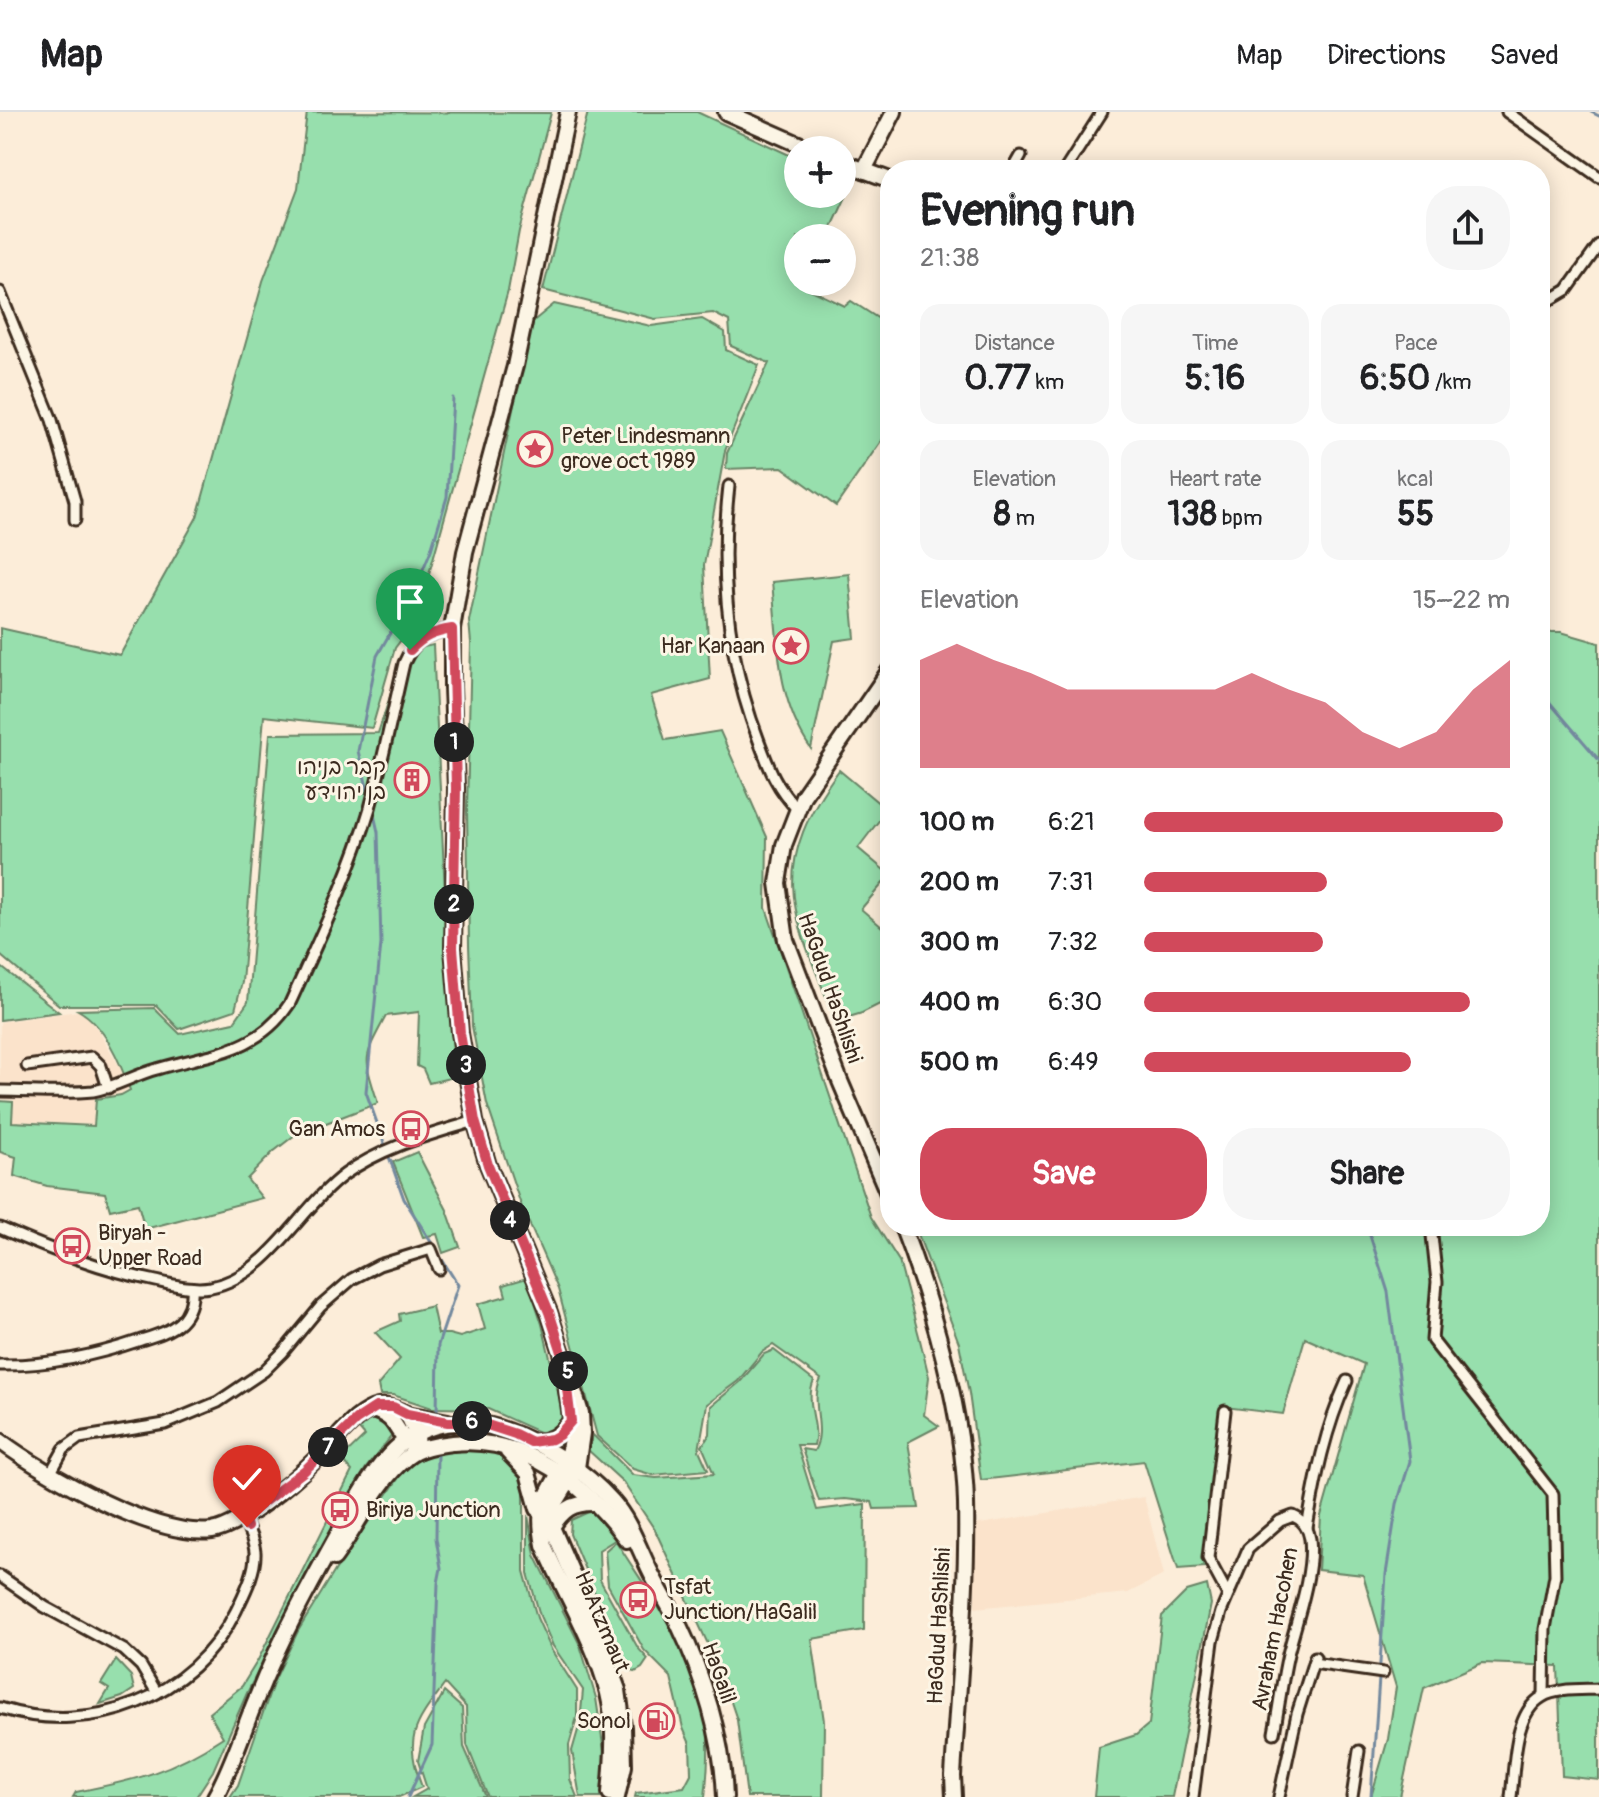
<!DOCTYPE html>
<html lang="en">
<head>
<meta charset="utf-8">
<style>
	body { margin:0; font-family:Pangolin,"Playpen Sans Hebrew",sans-serif; background:#f6f6f6; color:#202124; height:100vh; display:flex; flex-direction:column; font-size:30px; white-space:nowrap }
	* { box-sizing:border-box; margin:0 }
	p { font-size:26px; color:#757577 }
	.icon { flex:none; width:44px; height:44px; fill:none; stroke:currentColor; stroke-width:2; stroke-linecap:round; stroke-linejoin:round }
	.map { position:relative; flex:1; overflow:hidden }
	.sheet { position:absolute; left:880px; top:48px; width:670px; height:1076px; display:flex; flex-direction:column; background:#fff; border-radius:32px; box-shadow:0 4px 20px #0003 }
	.sheet>* { flex:none }
	.fabs { position:absolute; left:784px; top:24px; display:grid; gap:16px }
	.fabs a { display:grid; place-items:center; width:72px; height:72px; border-radius:50%; background:#fff; box-shadow:0 4px 20px #0003; font-size:40px }
	.pin { position:absolute; display:grid; place-items:center; width:68px; height:68px; color:#fff; margin:-82px -34px; border-radius:50% 50% 50% 0; rotate:-45deg; box-shadow:0 0 8px #0007 }
	.pin .icon { rotate:45deg }
	.km { position:absolute; width:40px; height:40px; margin:-20px; border-radius:50%; background:#222; color:#fff; font-size:22px; line-height:40px; text-align:center }
	.round { display:grid; place-items:center; flex:none; width:84px; height:84px; border-radius:32px; background:#f6f6f6 }
	.head { display:flex; align-items:center; justify-content:space-between; height:136px; padding:0 40px }
	h1 { font-size:44px; font-weight:700; line-height:60px }
	.metrics { display:grid; grid-template-columns:repeat(3,1fr); gap:12px; height:136px; padding:8px 40px }
	.metrics div { display:grid; align-content:center; border-radius:20px; background:#f6f6f6; text-align:center }
	.metrics b { font-size:34px; font-weight:700 }
	.metrics small { font-size:22px; font-weight:400 }
	.metrics p { font-size:22px }
	.chart { height:224px; padding:16px 40px }
	.chart p { display:flex; justify-content:space-between }
	.chart svg { width:100%; height:144px; margin-top:8px; fill:#d1495b; opacity:.7 }
	.cta { display:flex; gap:16px; margin-top:auto; padding:16px 40px }
	.cta a { flex:1; height:92px; border-radius:32px; background:#d1495b; color:#fff; font-size:32px; font-weight:700; line-height:92px; text-align:center }
	.cta a+a { background:#f6f6f6; color:#202124 }
	ul { padding:0 40px; list-style:none; font-size:26px }
	li { display:grid; grid-template-columns:128px 96px 1fr; align-items:center; height:60px }
	li i { height:20px; border-radius:10px; background:#d1495b }
	header { display:flex; align-items:center; gap:48px; box-sizing:border-box; height:112px; padding:0 40px; background:#fff; border-bottom:2px solid #e0e0e0 }
	header strong { font-size:38px }
	nav { display:flex; gap:44px; margin-inline-start:auto; font-size:28px }
	.map>svg:first-child { display:block }
	.built { fill:#fbe3cb }
	.green { fill:#97dfad; stroke:#698466; stroke-width:2 }
	.lines { fill:none; stroke-linecap:round; stroke-linejoin:round }
	.stream { stroke:#73899e; stroke-width:3 }
	.street-casing { stroke:#3b2a1e; stroke-width:15 }
	.secondary-casing { stroke:#3b2a1e; stroke-width:20 }
	.street { stroke:#fcf5e5; stroke-width:9 }
	.secondary { stroke:#fcf5e5; stroke-width:14 }
	.route-casing { stroke:#fff; stroke-width:16 }
	.route { stroke:#d1495b; stroke-width:10 }
	.labels { text-anchor:middle; dominant-baseline:central; stroke-width:6; stroke-linejoin:round; paint-order:stroke }
	.poi-label { font-size:22px; fill:#3b2a1e; stroke:#fcf5e5; text-anchor:start }
	.street-label { font-size:22px; fill:#3b2a1e; stroke:#fcf5e5 }
</style>
</head>
<body>
<header>
<strong>Map</strong>
<nav><a>Map</a><a>Directions</a><a>Saved</a></nav>
</header>
<div class="map">
<svg width="1599" height="1685" viewBox="0 0 1599 1685">
	<rect width="100%" height="100%" fill="#fcedd9"/>
	<filter id="ink" filterUnits="userSpaceOnUse"><feTurbulence type="fractalNoise" baseFrequency=".0125" numOctaves="2"/><feDisplacementMap in="SourceGraphic" scale="16" xChannelSelector="R" yChannelSelector="G"/><feConvolveMatrix kernelMatrix="1 2 1 2 8 2 1 2 1" color-interpolation-filters="sRGB"/></filter>
	<g filter="url(#ink)">
		<!-- built -->
		<g class="built">
			<path d="M78 899 86 904 98 918 121 957 128 977 121 982 95 986 93 1013 13 1009 14 988 0 987V910Z"/>
			<path d="M1144 1385 1164 1463 1128 1481 975 1496 974 1413Z"/>
		</g>
		<!-- green -->
		<g class="green">
			<path d="M307 0 551 1 519 119 508 179 416 508 395 536 372 616 264 604 242 870 235 898 179 917 156 893H59L0 843V516L120 543 197 405 263 169 298 76Z"/>
			<path d="M588 0H697L798 47V82H842V68L852 72 827 126H798V170H807L805 175 845 194 851 189 890 214V316L836 394 782 355 726 357 727 341 769 251 731 234 729 209 713 201 655 207 543 178Z"/>
			<path d="M554 192 651 214 702 207 725 220 726 238 759 253 725 339 704 453 710 567 651 583 665 628 720 619 767 725 766 796 871 1105 899 1149 919 1224 929 1265 924 1303 939 1314 908 1330 919 1396 874 1397 872 1390 845 1387 819 1389 802 1337 814 1339C827 1316 809 1292 821 1267L773 1233 762 1240 738 1269 707 1292 699 1338 708 1358 653 1363 633 1357 597 1324 558 1177 521 1093 487 992 472 914 469 833 467 697 471 531 469 509 531 211Z"/>
			<path d="M849 462 855 526 834 529 811 637C776 587 778 529 772 470Z"/>
			<path d="M1540 520H1561L1599 531V1668L1562 1664 1558 1554 1482 1551 1424 1576 1400 1685H1371L1388 1627 1396 1575 1363 1463 1318 1458 1321 1404 1364 1252 1305 1226 1283 1302 1225 1295 1205 1455 1178 1457 1144 1349 981 1368 969 1281 959 1231 915 1114H1540Z"/>
			<path d="M433 533 454 965 429 971 423 957 417 954 419 900 386 904C363 947 363 944 378 991L295 1023 273 1040 247 1067 262 1086 145 1117 138 1092 110 1098 105 1081 47 1074 14 1064 16 1045 0 1040V989L13 990 12 1010 94 1014 96 987 121 983 130 978C120 950 105 913 78 898L154 896 180 922 234 910 248 890 270 622 378 621 405 539Z"/>
			<path d="M839 658 887 698 858 736 890 763 861 797 890 822V887L862 901 836 909C794 804 764 760 839 658Z"/>
			<path d="M0 854 59 900 0 908Z"/>
			<path d="M417 1040 447 1098 460 1135 443 1141 437 1122 423 1125 393 1050Z"/>
			<path d="M527 1166 542 1212 563 1301 560 1313 552 1319 541 1321 488 1297 432 1296 393 1283H380L378 1273 400 1247 375 1220 400 1209 399 1202 432 1194 438 1222H449L460 1225 485 1217 478 1192 506 1184 503 1173Z"/>
			<path d="M774 1238 814 1269C804 1290 820 1312 814 1333H797L817 1398 865 1392 864 1518 812 1527 824 1609 823 1685H747L737 1608 721 1560 655 1418 623 1370 588 1338 593 1323 633 1363 656 1366 714 1362 702 1334 710 1322 711 1294 740 1270 764 1242Z"/>
			<path d="M375 1307H382L393 1322 366 1356 345 1390 247 1581 213 1659 196 1685H73L76 1680C136 1668 171 1660 223 1625L209 1601 242 1574 258 1548 352 1359 341 1347 365 1324 359 1317 368 1309Z"/>
			<path d="M447 1333 502 1338 515 1350 524 1372V1459L537 1506 552 1539 577 1578V1605L569 1633 570 1667 577 1685H488L467 1633 466 1595 445 1572C415 1612 403 1625 422 1675L399 1685H230L238 1673 274 1569 298 1519 336 1457 400 1364 418 1347Z"/>
			<path d="M595 1397 621 1424 599 1438 600 1468 638 1536 648 1547 642 1556 635 1560 626 1555 570 1422 571 1408Z"/>
			<path d="M528 1403 535 1443 580 1533 596 1586 604 1640 602 1685H580L572 1639 580 1611 583 1578 553 1534 540 1504 528 1461Z"/>
			<path d="M616 1429C647 1479 698 1545 706 1604 710 1631 708 1659 705 1685H635L636 1681 684 1675 691 1662 690 1632 683 1616 671 1565 644 1538 608 1473 605 1439Z"/>
			<path d="M1207 1473 1211 1492 1172 1685H1094L1099 1635 1136 1623 1149 1612 1162 1504 1187 1479Z"/>
			<path d="M116 1548 131 1564 134 1577 122 1585 100 1592 109 1577 101 1572Z"/>
			<path d="M444 1580 462 1596 464 1635 486 1685H413L427 1677 418 1649 424 1616Z"/>
		</g>
		<g class="lines">
			<!-- stream -->
			<g class="stream">
				<path d="M1591 0 1599 4"/>
				<path d="M1540 579 1599 648"/>
				<path d="M369 683 358 639 377 544 414 479 431 438 447 385 453 286"/>
				<path d="M373 698 378 720 381 832 366 980 404 1087 458 1173 438 1233 437 1304"/>
				<path d="M1367 1114 1388 1180 1410 1349 1397 1392 1386 1462 1371 1685"/>
				<path d="M408 1685 432 1633 438 1471 441 1456 436 1426 437 1340"/>
			</g>
			<defs>
				<g id="street">
					<path d="M1507 0 1599 65"/>
					<path d="M1013 58 1021 44"/>
					<path d="M1065 58 1102 0"/>
					<path d="M0 180 52 308 75 389V408"/>
					<path d="M1540 194 1567 178 1599 133"/>
					<path d="M729 374C719 462 727 546 759 629 769 656 777 677 798 698"/>
					<path d="M27 954 92 945 101 954 108 976"/>
					<path d="M0 979C30 979 63 982 93 979 116 975 134 963 157 957 209 941 257 942 290 891 319 827 350 763 370 696 383 648 393 599 404 551 414 528 428 521 452 517"/>
					<path d="M1431 1114 1437 1170 1432 1228 1553 1382 1555 1463 1545 1517 1544 1583"/>
					<path d="M0 1116C51 1138 102 1158 156 1169 174 1173 192 1178 211 1175 270 1163 299 1096 345 1062 384 1034 430 1023 475 1009"/>
					<path d="M0 1253C49 1254 94 1244 141 1228 154 1224 169 1220 180 1210 189 1201 193 1189 192 1176"/>
					<path d="M1225 1299 1208 1446 1228 1483"/>
					<path d="M50 1362 64 1337 79 1326 165 1312 218 1290 264 1259 283 1240 321 1194 352 1167 379 1153 431 1137 439 1157"/>
					<path d="M1307 1416C1316 1364 1325 1317 1347 1269"/>
					<path d="M0 1464 45 1495 124 1538 141 1554 157 1581"/>
					<path d="M1313 1551 1383 1561"/>
					<path d="M0 1596C91 1625 193 1586 236 1499 244 1482 256 1460 255 1440 254 1428 247 1417 244 1405"/>
					<path d="M1193 1685 1213 1529 1221 1500 1248 1437 1280 1409 1293 1404C1303 1408 1308 1415 1310 1427 1314 1460 1296 1510 1288 1542 1282 1568 1279 1595 1274 1621"/>
					<path d="M1279 1685 1297 1602 1315 1545"/>
					<path d="M1352 1685 1359 1639"/>
					<path d="M1511 1685C1515 1654 1513 1602 1542 1585 1557 1576 1582 1578 1599 1577"/>
				</g>
				<g id="secondary">
					<path d="M568 0 515 254 465 440 452 517V575L456 676 453 836 460 921 475 1009 488 1053 549 1200 581 1301 582 1321 577 1356 555 1392 552 1415 594 1512 618 1578 623 1615 624 1654 617 1685"/>
					<path d="M726 0 812 38"/>
					<path d="M842 50 890 68"/>
					<path d="M864 58 894 0"/>
					<path d="M890 558 803 684 784 733 778 771 786 828 840 969 890 1086"/>
					<path d="M902 1114C933 1194 964 1305 966 1391 968 1481 958 1573 953 1664L954 1685"/>
					<path d="M567 1279C571 1301 575 1328 565 1349 548 1386 535 1388 544 1433 565 1482 595 1530 608 1581 616 1613 613 1648 610 1681"/>
					<path d="M372 1298C399 1305 393 1319 411 1333"/>
					<path d="M407 1302 448 1310"/>
					<path d="M0 1329C46 1363 155 1426 212 1419 245 1414 307 1357 330 1333 343 1320 359 1299 378 1295 388 1293 397 1298 407 1302L417 1323 418 1338"/>
					<path d="M531 1330C551 1330 559 1324 571 1309"/>
					<path d="M508 1340 528 1361 538 1397"/>
					<path d="M552 1415C563 1398 572 1391 593 1391"/>
					<path d="M334 1446C358 1414 375 1371 406 1346 419 1335 437 1333 453 1331 524 1323 587 1374 627 1428"/>
					<path d="M215 1685C233 1653 243 1618 257 1585 280 1527 311 1471 341 1417 357 1389 371 1360 395 1337 426 1308 469 1304 507 1319 546 1333 584 1358 612 1389 629 1408 638 1434 649 1457 658 1476 669 1493 678 1511 703 1563 723 1627 725 1685"/>
				</g>
			</defs>
			<!-- street casing -->
			<use href="#street" class="street-casing"/>
			<!-- secondary casing -->
			<use href="#secondary" class="secondary-casing"/>
			<!-- street -->
			<use href="#street" class="street"/>
			<!-- secondary -->
			<use href="#secondary" class="secondary"/>
		</g>
	</g>
	<g class="lines" filter="url(#ink)">
		<defs>
			<path id="route" d="M247 1415 244 1405 304 1359 356 1308 376 1295H393L407 1302 448 1310H478L515 1322 531 1330 552 1327 559 1323 571 1309 567 1277 569 1262 549 1200 488 1053 475 1009 460 921 453 836 456 676 452 517C434 520 423 524 410 538"/>
		</defs>
		<!-- route casing -->
		<use href="#route" class="route-casing"/>
		<!-- route -->
		<use href="#route" class="route"/>
	</g>
	<!-- icons -->
	<defs>
		<symbol id="sight-ring" viewBox="-11 -11 22 22"><circle r="9.5" fill="#fcf5e5" stroke="#d1495b" stroke-width="1.5"/><path d="M0-6L1.8-2.2L6-1.7L2.9 1.2L3.7 5.4L0 3.3L-3.7 5.4L-2.9 1.2L-6-1.7L-1.8-2.2Z" fill="#d1495b"/></symbol>
		<symbol id="building-ring" viewBox="-11 -11 22 22"><circle r="9.5" fill="#fcf5e5" stroke="#d1495b" stroke-width="1.5"/><path d="M-4-6H4V6H1V3H-1V6H-4ZM-2.5-4.3h1.7v1.8h-1.7ZM.8-4.3h1.7v1.8H.8ZM-2.5-1h1.7V.8h-1.7ZM.8-1h1.7V.8H.8Z" fill="#d1495b"/></symbol>
		<symbol id="bus-ring" viewBox="-11 -11 22 22"><circle r="9.5" fill="#fcf5e5" stroke="#d1495b" stroke-width="1.5"/><path d="M-5-6H5V4H4V6H2V4H-2V6H-4V4H-5ZM-3.5-4V0h7V-4ZM-3.5 1.2v1.5H-2V1.2ZM2 1.2v1.5H3.5V1.2Z" fill="#d1495b"/></symbol>
		<symbol id="fuel-ring" viewBox="-11 -11 22 22"><circle r="9.5" fill="#fcf5e5" stroke="#d1495b" stroke-width="1.5"/><path d="M-5.5-6h7V0h2V4h1.3V-2.5L3-4.5l.8-.8L6-3V5H2.5V1h-1V6h-7ZM-4.2-4.7v3.2H.2V-4.7Z" fill="#d1495b"/></symbol>
	</defs>
	<g fill-rule="evenodd">
		<use href="#sight-ring" x="515" y="317" width="40" height="40"/>
		<use href="#sight-ring" x="771" y="514" width="40" height="40"/>
		<use href="#building-ring" x="392" y="648" width="40" height="40"/>
		<use href="#bus-ring" x="391" y="997" width="40" height="40"/>
		<use href="#bus-ring" x="52" y="1114" width="40" height="40"/>
		<use href="#bus-ring" x="320" y="1378" width="40" height="40"/>
		<use href="#bus-ring" x="618" y="1468" width="40" height="40"/>
		<use href="#fuel-ring" x="637" y="1589" width="40" height="40"/>
	</g>
	<g class="labels">
		<!-- poi labels -->
		<g class="poi-label">
			<text x="561" y="324">Peter Lindesmann<tspan x="561" dy="25">grove oct 1989</tspan></text>
			<text x="765" y="534" text-anchor="end">Har Kanaan</text>
			<text x="386" y="655" text-anchor="end">קבר בניהו<tspan x="386" dy="25">בן יהוידע</tspan></text>
			<text x="385" y="1017" text-anchor="end">Gan Amos</text>
			<text x="98" y="1121">Biryah -<tspan x="98" dy="25">Upper Road</tspan></text>
			<text x="366" y="1398">Biriya Junction</text>
			<text x="664" y="1475">Tsfat<tspan x="664" dy="25">Junction/HaGalil</tspan></text>
			<text x="631" y="1609" text-anchor="end">Sonol</text>
		</g>
		<!-- street labels -->
		<g class="street-label">
			<text transform="translate(830 876) rotate(71)">HaGdud HaShlishi</text>
			<text transform="translate(602 1510) rotate(67)">HaAtzmaut</text>
			<text transform="translate(939 1514) rotate(-87)">HaGdud HaShlishi</text>
			<text transform="translate(1275 1517) rotate(-79)">Avraham Hacohen</text>
			<text transform="translate(719 1561) rotate(71)">HaGalil</text>
		</g>
	</g>
</svg>
<div class="fabs">
<a>+</a>
<a>−</a>
</div>
<div class="pin" style="left:410px;top:538px;background:#1e9e55"><svg class="icon" aria-label="arrive" viewBox="0 0 24 24"><path d="M6 21V4h12l-3 4 3 4H6"/></svg></div>
<div class="pin" style="left:247px;top:1415px;background:#d93025"><svg class="icon" aria-label="check" viewBox="0 0 24 24"><path d="M5 12l5 5 9-10"/></svg></div>
<b class="km" style="left:454px;top:630px">1</b>
<b class="km" style="left:454px;top:792px">2</b>
<b class="km" style="left:466px;top:953px">3</b>
<b class="km" style="left:510px;top:1108px">4</b>
<b class="km" style="left:568px;top:1259px">5</b>
<b class="km" style="left:472px;top:1309px">6</b>
<b class="km" style="left:328px;top:1335px">7</b>
<section class="sheet">
<div class="head"><div><h1>Evening run</h1><p>21:38</p></div><a class="round"><svg class="icon" aria-label="share" viewBox="0 0 24 24"><path d="M12 15V3M7 8l5-5 5 5M5 13v7h14v-7"/></svg></a></div>
<div class="metrics">
<div><p>Distance</p><b>0.77<small> km</small></b></div>
<div><p>Time</p><b>5:16</b></div>
<div><p>Pace</p><b>6:50<small> /km</small></b></div>
</div>
<div class="metrics">
<div><p>Elevation</p><b>8<small> m</small></b></div>
<div><p>Heart rate</p><b>138<small> bpm</small></b></div>
<div><p>kcal</p><b>55</b></div>
</div>
<div class="chart"><p><span>Elevation</span>15–22 m</p>
<svg viewBox="0 0 160 44" preserveAspectRatio="none"><path d="M0 44V11L10 6L20 11L30 15L40 20L50 20L60 20L70 20L80 20L90 15L100 20L110 24L120 33L130 38L140 33L150 20L160 11V44z"/></svg>
</div>
<ul>
<li><b>100 m</b>6:21<i style="width:98%"></i></li>
<li><b>200 m</b>7:31<i style="width:50%"></i></li>
<li><b>300 m</b>7:32<i style="width:49%"></i></li>
<li><b>400 m</b>6:30<i style="width:89%"></i></li>
<li><b>500 m</b>6:49<i style="width:73%"></i></li>
</ul>
<div class="cta"><a>Save</a><a>Share</a></div>
</section>
</div>
</body>
</html>
